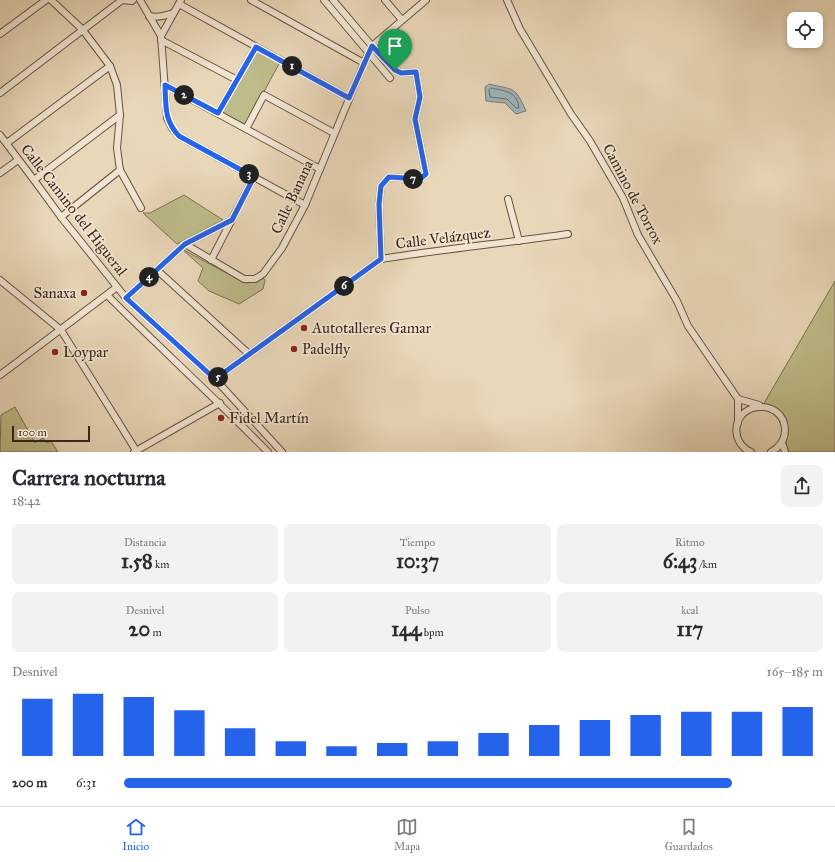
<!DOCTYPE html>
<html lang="es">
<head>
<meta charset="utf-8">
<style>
	body { margin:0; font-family:"IM FELL Great Primer",serif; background:#f2f2f3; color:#2b2b33; height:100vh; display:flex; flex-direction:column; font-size:15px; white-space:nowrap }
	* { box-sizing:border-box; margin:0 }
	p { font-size:13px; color:#7c7c81 }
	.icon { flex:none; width:22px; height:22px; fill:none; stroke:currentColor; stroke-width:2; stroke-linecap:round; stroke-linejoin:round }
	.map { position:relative; height:452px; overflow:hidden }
	.panel { display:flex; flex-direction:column; background:#fff; flex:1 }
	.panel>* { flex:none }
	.buttons { position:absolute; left:787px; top:12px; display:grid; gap:8px }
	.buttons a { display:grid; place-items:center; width:36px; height:36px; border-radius:8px; background:#fff; box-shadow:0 2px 6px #0003; font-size:20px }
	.scale { position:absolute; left:12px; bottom:10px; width:78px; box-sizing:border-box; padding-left:4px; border:2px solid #3b261b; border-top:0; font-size:11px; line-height:14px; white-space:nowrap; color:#3b261b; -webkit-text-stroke:3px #f1e5d2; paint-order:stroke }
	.pin { position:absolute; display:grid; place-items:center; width:34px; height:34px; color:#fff; margin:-41px -17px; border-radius:50% 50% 50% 0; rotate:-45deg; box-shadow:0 0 4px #0007 }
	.pin .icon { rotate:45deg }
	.km { position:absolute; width:20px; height:20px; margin:-10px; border-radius:50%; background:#222; color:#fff; font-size:11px; line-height:20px; text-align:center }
	.round { display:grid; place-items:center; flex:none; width:42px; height:42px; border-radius:8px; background:#f2f2f3 }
	.head { display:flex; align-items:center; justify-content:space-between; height:68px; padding:0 12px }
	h1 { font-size:22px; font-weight:700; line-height:30px }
	.metrics { display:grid; grid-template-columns:repeat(3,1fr); gap:6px; height:68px; padding:4px 12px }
	.metrics div { display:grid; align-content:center; border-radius:8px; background:#f2f2f3; text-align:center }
	.metrics b { font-size:20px; font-weight:700 }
	.metrics small { font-size:11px; font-weight:400 }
	.metrics p { font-size:11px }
	.chart { height:112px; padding:8px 12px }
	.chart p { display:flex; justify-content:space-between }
	.chart svg { width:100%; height:72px; margin-top:4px; stroke:#2563eb; stroke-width:6 }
	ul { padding:0 12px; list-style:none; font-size:13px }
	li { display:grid; grid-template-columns:64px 48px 1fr; align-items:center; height:30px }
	li i { height:10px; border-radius:5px; background:#2563eb }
	.menu { display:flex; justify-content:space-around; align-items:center; height:56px; border-top:1px solid #e1e1e2; background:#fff; font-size:11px; color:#7c7c81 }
	.menu a { display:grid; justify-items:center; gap:2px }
	.menu .on { color:#2563eb }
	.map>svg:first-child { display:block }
	.green { fill:#bebc8a; stroke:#7c7152 }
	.water { fill:#9eb6bb; stroke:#767c7b }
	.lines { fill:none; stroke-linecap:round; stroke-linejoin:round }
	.shore { stroke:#6c6e6b; stroke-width:1 }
	.minor-casing { stroke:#665242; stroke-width:8 }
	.minor { stroke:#f1e5d2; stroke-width:6 }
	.route-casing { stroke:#fff; stroke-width:8 }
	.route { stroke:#2563eb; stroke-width:5 }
	.poi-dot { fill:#8f2418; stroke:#f1e5d2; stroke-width:1.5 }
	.labels { text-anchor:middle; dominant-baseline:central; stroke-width:3.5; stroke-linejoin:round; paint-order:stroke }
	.street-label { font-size:15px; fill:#3b261b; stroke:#f1e5d2 }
	.poi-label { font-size:15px; fill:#3b261b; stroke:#f1e5d2; text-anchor:start }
</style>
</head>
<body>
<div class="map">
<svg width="835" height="452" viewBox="0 0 835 452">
	<rect width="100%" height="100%" fill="#e9d7b9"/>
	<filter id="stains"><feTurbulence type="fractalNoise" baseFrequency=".005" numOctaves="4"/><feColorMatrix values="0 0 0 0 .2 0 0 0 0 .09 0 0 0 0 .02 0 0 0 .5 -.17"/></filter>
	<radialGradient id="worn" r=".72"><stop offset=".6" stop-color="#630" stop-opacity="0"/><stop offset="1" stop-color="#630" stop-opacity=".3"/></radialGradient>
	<!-- green -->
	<g class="green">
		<path d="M257 49 280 62 245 127 220 113Z"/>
		<path d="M184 195 223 220 177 244 143 213H150Z"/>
		<path d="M182 249 245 283 256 282 262 278 265 280 263 289 239 304 209 291 198 281 203 268Z"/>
		<path d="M835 281V452H785L782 418 763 405Z"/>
		<path d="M15 407 35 443 43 438 47 443 51 441 58 452H0L1 415Z"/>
	</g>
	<!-- water -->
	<path class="water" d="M489 84C514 90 515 86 526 111L516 114 505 103 486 101 485 87Z"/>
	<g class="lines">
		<!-- shore -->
		<path class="shore" d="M491 88C505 91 517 91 519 108H516L507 99 490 97 489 90Z"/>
		<defs>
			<g id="minor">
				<path d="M51 0 82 29 110 66 117 85 120 115 117 148 120 170 141 208"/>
				<path d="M122 0 132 1 133 0"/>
				<path d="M140 0 161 36 167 118 172 128 179 136 305 205"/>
				<path d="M251 0 364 63"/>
				<path d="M324 0 390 78"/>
				<path d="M333 0 372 46 395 70 401 73 416 72 420 97 415 119 426 174 420 179 389 177 381 186 379 204 381 259"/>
				<path d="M385 0 402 20"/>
				<path d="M507 0 520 29 571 114 590 141 623 198 638 235 677 301 688 326 738 399V423"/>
				<path d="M179 4 349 98"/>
				<path d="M149 16C158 18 165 16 173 13"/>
				<path d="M0 34 46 0"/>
				<path d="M161 36 181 0"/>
				<path d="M161 40 237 80"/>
				<path d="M165 85 320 169"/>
				<path d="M0 93 122 0"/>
				<path d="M218 113 256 47"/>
				<path d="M246 129 264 95 334 133"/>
				<path d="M0 135 34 180 61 217 126 298 215 379 282 452"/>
				<path d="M7 143 110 66"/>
				<path d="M0 173 18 160"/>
				<path d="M34 180 120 115"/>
				<path d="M508 199 519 241"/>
				<path d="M61 217 120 170"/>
				<path d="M185 244 244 279H255L263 274 282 248 305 205 364 63 372 46 426 0"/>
				<path d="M211 260 254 177"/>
				<path d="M157 270 249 354"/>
				<path d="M0 280 61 330 137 452"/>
				<path d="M107 295C160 348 216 399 268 452"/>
				<path d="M126 298 185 244 232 220"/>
				<path d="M0 375 117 287"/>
				<path d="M215 379 381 259C443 249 506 243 568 234"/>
				<path d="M738 399 759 405"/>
				<path d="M782 442 785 452"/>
				<path d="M134 452 220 403"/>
				<path d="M751 452C744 449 739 443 737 436 730 401 784 396 785 430 785 440 780 447 771 452"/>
			</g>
		</defs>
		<!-- minor casing -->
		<use href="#minor" class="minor-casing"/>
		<!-- minor -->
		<use href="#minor" class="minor"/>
	</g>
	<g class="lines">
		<defs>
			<path id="route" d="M372 46 395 70 401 73 416 72 420 97 415 119 426 174 420 179 389 177 381 186 379 204 381 259 215 379 126 298 185 244 232 220 254 177 179 136C164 120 166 106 165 85L218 113 256 47 349 98Z"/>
		</defs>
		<!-- route casing -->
		<use href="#route" class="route-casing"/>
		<!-- route -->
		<use href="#route" class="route"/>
	</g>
	<!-- markers -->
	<g class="poi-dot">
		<circle cx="84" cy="293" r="4"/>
		<circle cx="304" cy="328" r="4"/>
		<circle cx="294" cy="349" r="4"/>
		<circle cx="55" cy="352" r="4"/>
		<circle cx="221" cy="418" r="4"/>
	</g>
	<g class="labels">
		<!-- street labels -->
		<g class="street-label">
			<text transform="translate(633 194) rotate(62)">Camino de Torrox</text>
			<text transform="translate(292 197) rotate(-65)">Calle Banana</text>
			<text transform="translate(74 210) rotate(52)">Calle Camino del Higueral</text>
			<text transform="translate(443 238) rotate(-7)">Calle Velázquez</text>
		</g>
		<!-- poi labels -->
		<g class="poi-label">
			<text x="76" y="293" text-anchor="end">Sanaxa</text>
			<text x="312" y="328">Autotalleres Gamar</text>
			<text x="302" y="349">Padelfly</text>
			<text x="63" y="352">Loypar</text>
			<text x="229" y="418">Fidel Martín</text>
		</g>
	</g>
	<rect width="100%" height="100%" filter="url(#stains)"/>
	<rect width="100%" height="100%" fill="url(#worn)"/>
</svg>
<div class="buttons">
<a><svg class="icon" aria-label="locate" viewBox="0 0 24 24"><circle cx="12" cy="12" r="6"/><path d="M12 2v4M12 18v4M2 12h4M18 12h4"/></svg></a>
</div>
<div class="scale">100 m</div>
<div class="pin" style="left:395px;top:70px;background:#1e9e55"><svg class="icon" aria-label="arrive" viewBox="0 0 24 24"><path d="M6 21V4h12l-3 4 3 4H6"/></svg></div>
<b class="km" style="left:292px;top:66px">1</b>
<b class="km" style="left:184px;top:95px">2</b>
<b class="km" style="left:249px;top:174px">3</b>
<b class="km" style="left:149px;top:277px">4</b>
<b class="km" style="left:218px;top:377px">5</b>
<b class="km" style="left:344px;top:286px">6</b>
<b class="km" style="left:413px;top:179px">7</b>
</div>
<section class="panel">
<div class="head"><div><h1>Carrera nocturna</h1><p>18:42</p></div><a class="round"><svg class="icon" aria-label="share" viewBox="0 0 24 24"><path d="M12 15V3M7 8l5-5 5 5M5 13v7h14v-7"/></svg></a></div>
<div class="metrics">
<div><p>Distancia</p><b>1.58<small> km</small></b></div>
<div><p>Tiempo</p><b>10:37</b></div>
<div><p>Ritmo</p><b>6:43<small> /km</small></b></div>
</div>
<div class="metrics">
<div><p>Desnivel</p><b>20<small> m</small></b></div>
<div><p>Pulso</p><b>144<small> bpm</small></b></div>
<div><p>kcal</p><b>117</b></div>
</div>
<div class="chart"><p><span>Desnivel</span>165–185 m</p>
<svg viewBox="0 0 160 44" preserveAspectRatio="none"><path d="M5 44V9M15 44V6M25 44V8M35 44V16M45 44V27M55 44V35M65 44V38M75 44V36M85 44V35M95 44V30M105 44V25M115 44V22M125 44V19M135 44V17M145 44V17M155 44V14"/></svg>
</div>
<ul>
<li><b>200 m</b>6:31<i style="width:87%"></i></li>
</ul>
</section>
<nav class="menu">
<a class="on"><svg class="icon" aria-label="home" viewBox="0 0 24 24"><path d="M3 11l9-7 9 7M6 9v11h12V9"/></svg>Inicio</a>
<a><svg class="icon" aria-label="map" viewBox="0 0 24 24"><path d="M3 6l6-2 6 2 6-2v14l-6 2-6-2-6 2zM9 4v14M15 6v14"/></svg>Mapa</a>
<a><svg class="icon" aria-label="saved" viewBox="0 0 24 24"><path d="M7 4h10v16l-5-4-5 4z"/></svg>Guardados</a>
</nav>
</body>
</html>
